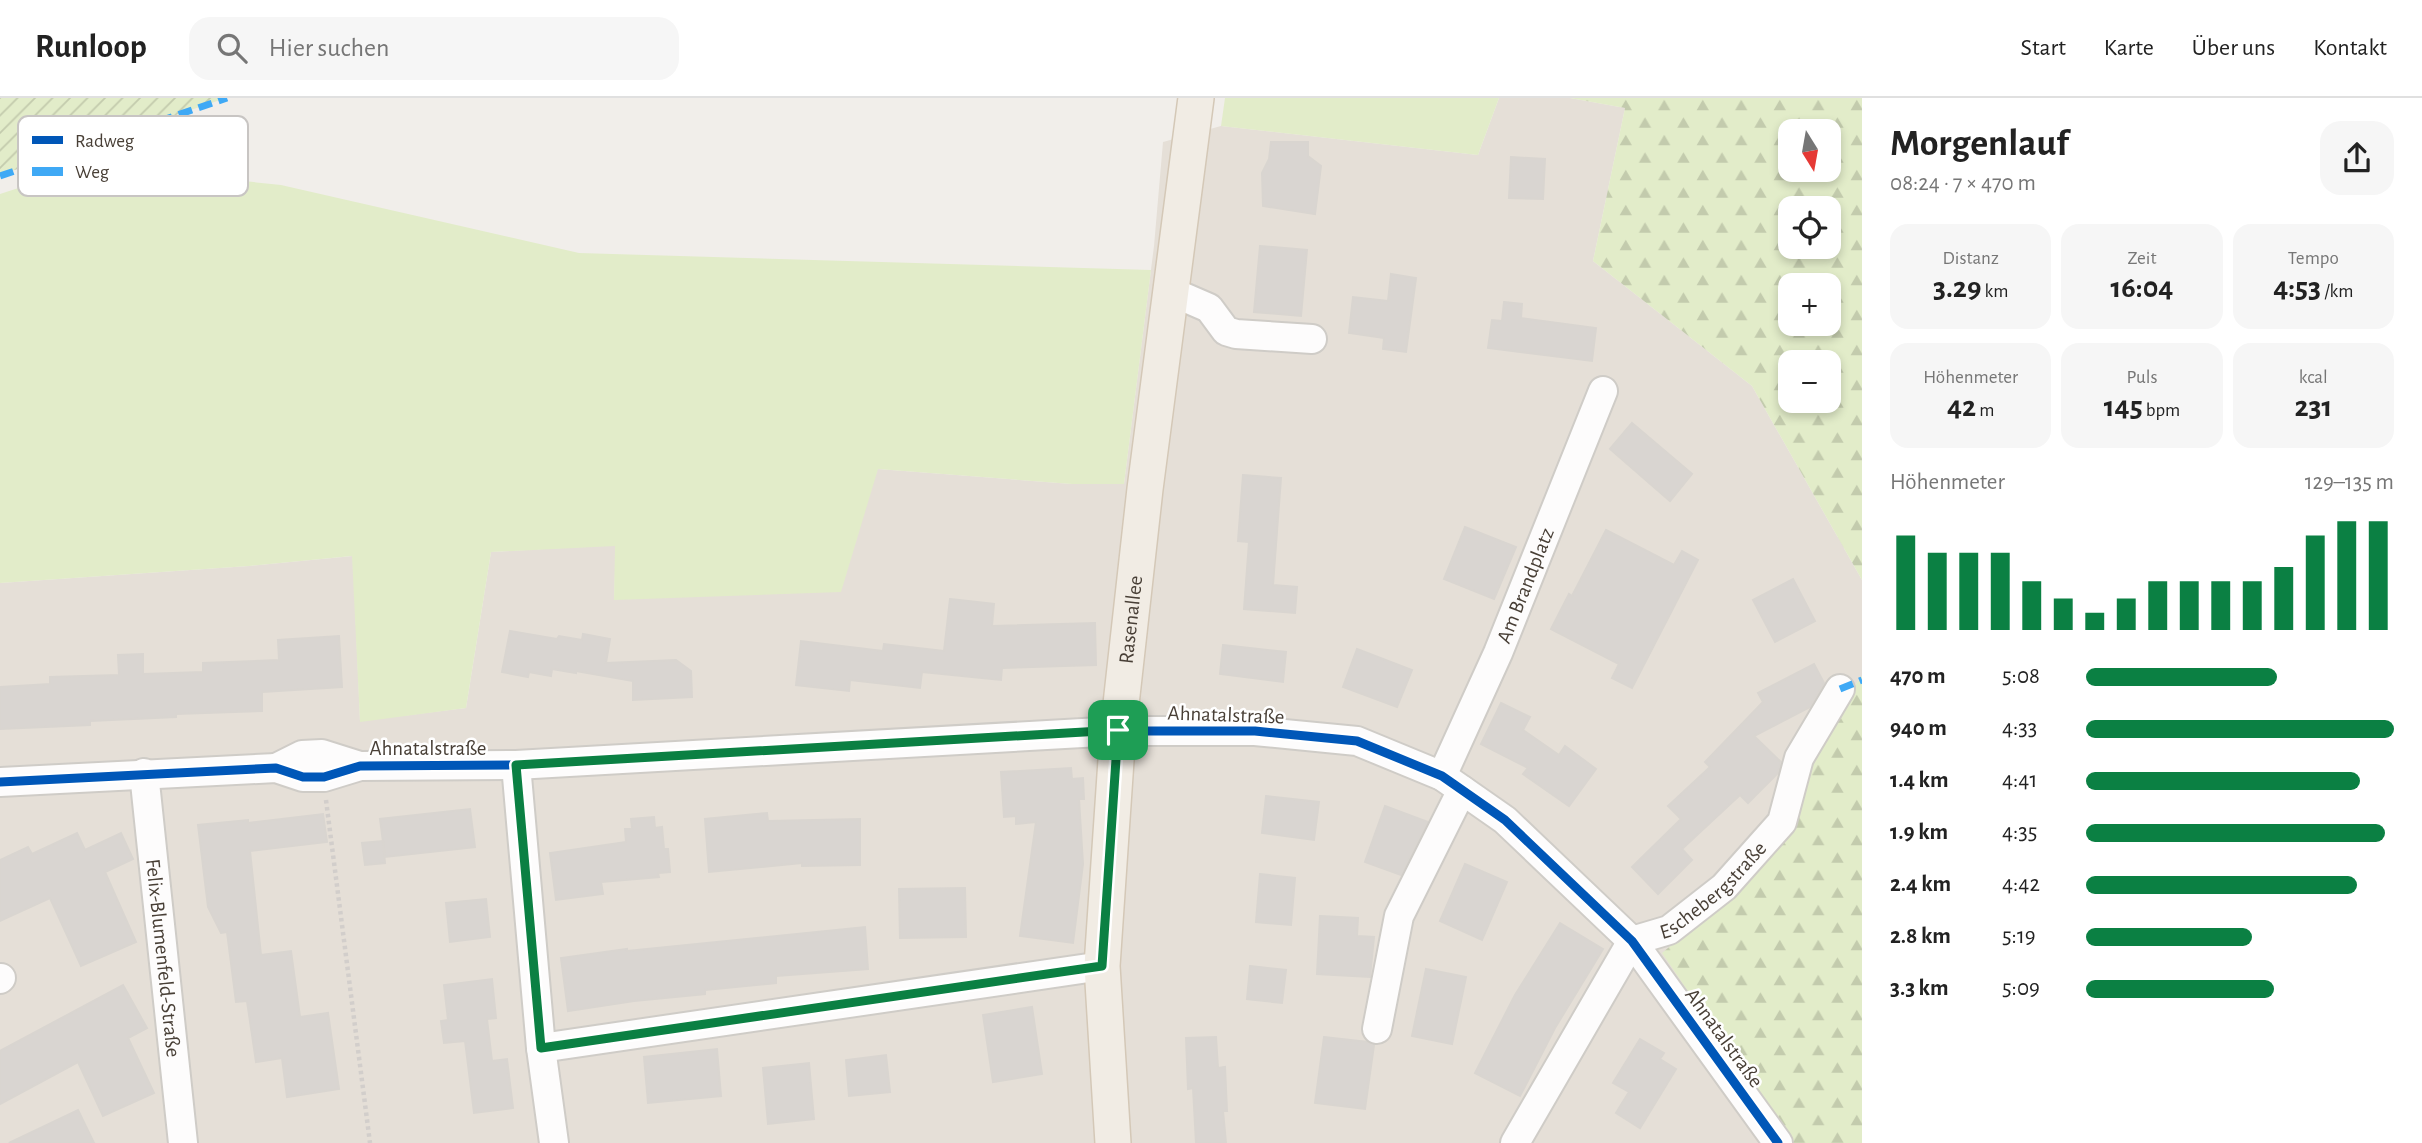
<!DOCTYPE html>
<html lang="de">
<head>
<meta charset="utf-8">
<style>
	body { margin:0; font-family:"Alegreya Sans",sans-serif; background:#f6f6f6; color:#222; height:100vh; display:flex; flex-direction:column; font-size:26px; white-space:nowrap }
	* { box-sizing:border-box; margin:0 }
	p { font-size:23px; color:#767676 }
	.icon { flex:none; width:38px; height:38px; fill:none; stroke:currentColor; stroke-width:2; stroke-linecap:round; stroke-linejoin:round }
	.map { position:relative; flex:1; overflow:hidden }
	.panel { display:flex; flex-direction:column; background:#fff; width:560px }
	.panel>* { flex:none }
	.needle { width:46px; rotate:169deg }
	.buttons { position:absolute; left:1778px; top:21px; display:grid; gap:14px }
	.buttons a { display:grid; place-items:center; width:63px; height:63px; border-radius:14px; background:#fff; box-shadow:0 4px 10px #0003; font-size:35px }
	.pin { position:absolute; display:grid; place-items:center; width:60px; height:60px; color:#fff; margin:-30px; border-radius:14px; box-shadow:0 4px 10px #0006 }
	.round { display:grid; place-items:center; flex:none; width:74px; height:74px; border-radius:21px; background:#f6f6f6 }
	.summary { display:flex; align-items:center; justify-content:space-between; height:119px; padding:0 28px }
	h1 { font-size:38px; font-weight:700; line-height:52px }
	.metrics { display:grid; grid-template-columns:repeat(3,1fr); gap:10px; height:119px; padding:7px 28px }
	.metrics div { display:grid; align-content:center; border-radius:18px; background:#f6f6f6; text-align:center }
	.metrics b { font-size:30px; font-weight:700 }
	.metrics small { font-size:19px; font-weight:400 }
	.metrics p { font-size:19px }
	.chart { height:196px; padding:14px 28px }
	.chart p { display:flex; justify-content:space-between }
	.chart svg { width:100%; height:126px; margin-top:7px; stroke:#0b8043; stroke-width:6 }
	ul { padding:0 28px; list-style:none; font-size:23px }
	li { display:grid; grid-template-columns:112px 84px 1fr; align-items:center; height:52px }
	li i { height:18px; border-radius:9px; background:#0b8043 }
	header { display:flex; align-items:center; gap:42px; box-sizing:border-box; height:98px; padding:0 35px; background:#fff; border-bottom:2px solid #e0e0e0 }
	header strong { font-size:33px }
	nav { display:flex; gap:38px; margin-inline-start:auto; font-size:24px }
	.search { width:490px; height:63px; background:#f6f6f6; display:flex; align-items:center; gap:18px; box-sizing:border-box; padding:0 24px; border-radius:21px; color:#767676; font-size:26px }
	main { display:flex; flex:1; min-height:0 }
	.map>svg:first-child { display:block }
	.residential { fill:#e5dfd7 }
	.grass { fill:#e2ecc9 }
	.forest { fill:url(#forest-firs); fill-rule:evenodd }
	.garden { fill:url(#garden-furrows) }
	.building { fill:#d9d5d1; stroke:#d9d5d0; stroke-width:2 }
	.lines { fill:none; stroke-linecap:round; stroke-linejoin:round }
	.minor-casing { stroke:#cfccc7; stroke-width:32 }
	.major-casing { stroke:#d4c8b7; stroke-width:38 }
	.path { stroke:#d2cecb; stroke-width:4.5; stroke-dasharray:3.5 3.5; stroke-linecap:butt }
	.minor { stroke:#fdfcfc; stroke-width:28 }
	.major { stroke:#f1ece4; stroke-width:35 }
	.quiet { stroke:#3fa9f5; stroke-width:7; stroke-dasharray:14 7; stroke-linecap:butt }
	.cycleway-casing { stroke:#fff; stroke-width:13 }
	.cycleway { stroke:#0057b8; stroke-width:9 }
	.route-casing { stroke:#fff; stroke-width:14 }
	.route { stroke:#0b8043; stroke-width:9 }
	.labels { text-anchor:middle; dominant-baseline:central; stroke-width:5; stroke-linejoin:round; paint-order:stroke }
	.street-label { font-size:21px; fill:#483f36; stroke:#fff }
	.key { fill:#fff; stroke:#c8c5c3; stroke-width:2 }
	.key-label { font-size:19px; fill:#483f36 }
</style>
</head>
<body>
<header>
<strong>Runloop</strong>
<div class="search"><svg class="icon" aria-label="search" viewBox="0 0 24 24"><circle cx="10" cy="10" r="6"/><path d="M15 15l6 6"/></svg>Hier suchen</div>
<nav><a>Start</a><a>Karte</a><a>Über uns</a><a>Kontakt</a></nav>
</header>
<main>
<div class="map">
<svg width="1862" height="1045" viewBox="0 0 1862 1045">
	<defs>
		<pattern id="forest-firs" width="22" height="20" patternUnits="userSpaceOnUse" patternTransform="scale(1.75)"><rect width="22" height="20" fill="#e2ecc9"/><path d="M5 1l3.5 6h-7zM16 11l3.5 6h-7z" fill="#c3cbad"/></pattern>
		<pattern id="garden-furrows" width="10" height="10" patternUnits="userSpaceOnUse" patternTransform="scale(1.75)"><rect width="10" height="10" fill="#e2ecc9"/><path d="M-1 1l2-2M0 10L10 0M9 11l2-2" fill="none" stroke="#c3cbad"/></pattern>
	</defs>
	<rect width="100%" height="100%" fill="#f1eeea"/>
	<!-- residential -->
	<path class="residential" d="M1499 0H1570L1625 10 1593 163 1752 288 1862 482V578L1831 619 1791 1045H0V485L249 468 353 458 360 623 466 610 491 454 616 447 614 502 878 371 1072 386H1124L1154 148 1163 44 1221 28 1478 57Z"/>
	<!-- grass -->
	<g class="grass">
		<path d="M1225 0H1499L1478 57 1221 28Z"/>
		<path d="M110 69 281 87 579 155 1151 172 1124 386H1072L878 371 841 494 614 502 615 448 491 454 466 610 360 624 352 458 249 468 0 485V96L43 82Z"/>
	</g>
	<!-- forest -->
	<g class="forest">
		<path d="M1570 0H1862V482L1752 288 1593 163 1625 10ZM1790 33H1829V72H1790ZM1790 110H1829V149H1790ZM1790 187H1829V226H1790ZM1790 264H1829V303H1790Z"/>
		<path d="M1862 578V1045H1791L1662 855 1706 818 1808 671 1831 619Z"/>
	</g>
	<!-- garden -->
	<path class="garden" d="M0 0H226L0 77Z"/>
	<!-- building -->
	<g class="building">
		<path d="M1271 44H1308V58L1321 68 1315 116 1263 108 1262 75 1269 61Z"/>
		<path d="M1511 59 1545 61 1543 101 1509 100Z"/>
		<path d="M1260 148 1307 152 1301 218 1254 214Z"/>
		<path d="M1391 176 1416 180 1406 254 1383 251 1384 240 1349 235 1353 199 1388 203Z"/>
		<path d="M1504 204 1522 206 1521 220 1596 230 1592 263 1488 250 1492 222 1502 223Z"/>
		<path d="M1632 325 1692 376 1670 403 1610 351Z"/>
		<path d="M1243 377 1281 380 1273 487 1297 489 1295 515 1244 511 1249 444 1238 443Z"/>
		<path d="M1465 429 1516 449 1494 501 1444 481Z"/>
		<path d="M1606 432 1674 467 1682 453 1698 462 1632 590 1612 580 1619 566 1551 531 1569 496 1572 498Z"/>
		<path d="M1793 481 1815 523 1775 544 1753 502Z"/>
		<path d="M950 501 994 506 992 528 1095 525 1096 567 1002 570 1001 582 922 574 920 590 850 582 849 593 796 587 801 543 883 553 884 546 944 553Z"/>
		<path d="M510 533 557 541 559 538 582 542 583 536 610 541 606 565 676 562 691 573 692 599 633 602V583L576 573V575L552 571 551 578 529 574 528 579 502 574Z"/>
		<path d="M339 538 342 589 262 594V613L176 616V619L90 623V627L0 631V589L50 586V579L119 577 118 557 143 556V576L203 574V565L279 562 278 542Z"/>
		<path d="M1223 547 1286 554 1283 584 1220 576Z"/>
		<path d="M1357 551 1412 572 1397 609 1343 589Z"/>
		<path d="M1814 566 1824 585 1810 609 1754 638 1781 664 1778 675 1748 705 1740 697 1682 751 1692 762 1658 796 1632 769 1681 721 1668 708 1710 669 1705 664 1763 604 1758 595Z"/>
		<path d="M1501 605 1530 619 1523 632 1559 657 1565 648 1596 671 1569 708 1523 676 1528 670 1481 646Z"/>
		<path d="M1071 670 1072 681 1083 680 1084 701H1079L1083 766 1073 845 1020 838 1036 724 1016 726V718L1004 719 1001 674Z"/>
		<path d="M1266 698 1319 704 1314 742 1262 735Z"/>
		<path d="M1385 708 1428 724 1401 777 1365 764Z"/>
		<path d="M470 711 475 749 385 759 380 721Z"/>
		<path d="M767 715 768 723 860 721V767L802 768V765L709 774 705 721Z"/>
		<path d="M323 716 327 744 250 753 261 857 291 853 300 919 328 915 339 991 287 999 282 960 256 964 247 903 236 904 227 834 221 835 208 809 198 727 248 722V725Z"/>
		<path d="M654 719 655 730 662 729 664 751H668L670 774 658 775 659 779 601 784 603 796 556 802 550 755 626 744 625 731H632L631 721Z"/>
		<path d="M77 735 85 752 121 735 133 761 105 774 136 844 81 868 50 800 0 823V762L28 749 32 756Z"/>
		<path d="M383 743 385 765 365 767 362 745Z"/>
		<path d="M1465 766 1507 784 1482 842 1440 823Z"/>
		<path d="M1260 776 1295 780 1291 827 1256 824Z"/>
		<path d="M965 790 966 839 900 840 899 791Z"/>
		<path d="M486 801 490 839 450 844 446 805Z"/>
		<path d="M1320 818 1358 820 1357 838 1374 839 1370 879 1317 876Z"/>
		<path d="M1560 825 1603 851 1555 930 1520 998 1475 975 1515 897Z"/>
		<path d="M865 829 868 871 776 878V885L705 892V896L634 903 568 913 561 860 627 851V853Z"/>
		<path d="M1250 868 1286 872 1282 905 1247 901Z"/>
		<path d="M1426 871 1466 879 1452 946 1412 938Z"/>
		<path d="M492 881 496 920 487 921 492 963 507 961 513 1010 474 1015 465 943 444 945 441 923 448 922 444 887Z"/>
		<path d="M123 887 147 930 128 940 154 995 103 1018 78 964 0 1006V953Z"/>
		<path d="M1032 909 1042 976 993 984 983 917Z"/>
		<path d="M1216 939 1218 970 1225 969 1227 1013H1223L1226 1045H1196L1193 990 1188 991 1186 940Z"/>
		<path d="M1324 939 1368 944 1374 947 1365 1011 1315 1005Z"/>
		<path d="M1640 941 1664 955 1660 961 1676 971 1640 1030 1616 1015 1629 994 1613 985Z"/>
		<path d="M717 951 721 998 648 1005 644 959Z"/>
		<path d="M886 957 890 994 849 998 846 962Z"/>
		<path d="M809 965 814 1021 768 1026 763 970Z"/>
		<path d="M78 1012 94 1045H9Z"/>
	</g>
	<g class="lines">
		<defs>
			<g id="minor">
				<path d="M1172 194 1209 210 1226 233 1236 236 1312 241"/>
				<path d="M516 667 541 950 554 1045"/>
				<path d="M276 670 302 657 322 656 360 668"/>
				<path id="s1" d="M144 675 183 1045"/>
				<path id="s2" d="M1442 678 1498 555 1603 293"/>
				<path d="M0 684 276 670 303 679H324L360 668 516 667 1118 633H1255L1357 643 1442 678 1505 722 1632 843 1778 1045"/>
				<path d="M0 881 1 880"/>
				<path d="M1377 931 1399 818 1462 692"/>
				<path d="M541 950 1102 868"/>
				<path id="s3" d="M1515 1045 1632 843 1669 832 1724 789 1782 724 1799 660 1840 591"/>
			</g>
			<g id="major">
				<path id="s4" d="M1113 1045 1102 868 1118 633 1145 391 1196 0"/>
			</g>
		</defs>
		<!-- minor casing -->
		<use href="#minor" class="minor-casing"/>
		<!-- major casing -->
		<use href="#major" class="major-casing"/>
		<!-- path -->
		<path class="path" d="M326 702 370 1045"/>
		<!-- minor -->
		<use href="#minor" class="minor"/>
		<!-- major -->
		<use href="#major" class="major"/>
		<!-- quiet -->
		<g class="quiet">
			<path d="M0 78 227 0"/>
			<path d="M1840 591 1862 582"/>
		</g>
		<defs>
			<g id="cycleway">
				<path d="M0 684 276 670 303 679H324L360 668 516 667 1118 633H1255L1357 643 1442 678 1505 722 1632 843 1778 1045"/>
				<path d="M541 950 1102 868"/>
			</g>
		</defs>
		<!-- cycleway casing -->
		<use href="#cycleway" class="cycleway-casing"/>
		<!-- cycleway -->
		<use href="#cycleway" class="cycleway"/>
	</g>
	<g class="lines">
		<defs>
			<path id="route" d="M1118 632 1102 868 541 950 516 667Z"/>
		</defs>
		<!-- route casing -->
		<use href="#route" class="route-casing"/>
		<!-- route -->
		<use href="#route" class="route"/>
	</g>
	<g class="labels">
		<!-- street labels -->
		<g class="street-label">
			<text stroke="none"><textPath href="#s2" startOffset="208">Am Brandplatz</textPath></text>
			<text stroke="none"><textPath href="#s4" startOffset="525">Rasenallee</textPath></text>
			<text transform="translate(1226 617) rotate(2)">Ahnatalstraße</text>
			<text x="428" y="650">Ahnatalstraße</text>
			<text stroke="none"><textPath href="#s3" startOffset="331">Eschebergstraße</textPath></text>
			<text stroke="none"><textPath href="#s1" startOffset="186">Felix-Blumenfeld-Straße</textPath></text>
			<text transform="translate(1724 940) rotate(54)">Ahnatalstraße</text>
		</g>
	</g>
	<!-- legend -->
	<rect x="18" y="18" width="230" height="80" rx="10" class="key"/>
	<rect x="32" y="38" width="31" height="8" fill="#0057b8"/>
	<rect x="32" y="69" width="31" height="9" fill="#3fa9f5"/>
	<g class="key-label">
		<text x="75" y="49">Radweg</text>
		<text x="75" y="80">Weg</text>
	</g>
</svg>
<div class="buttons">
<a><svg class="needle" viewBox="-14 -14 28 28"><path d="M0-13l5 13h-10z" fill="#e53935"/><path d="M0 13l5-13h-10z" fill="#767676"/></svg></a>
<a><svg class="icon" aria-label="locate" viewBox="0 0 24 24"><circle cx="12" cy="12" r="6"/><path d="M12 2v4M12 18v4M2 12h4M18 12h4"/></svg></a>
<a>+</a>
<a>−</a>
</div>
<div class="pin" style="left:1118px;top:632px;background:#1e9e55"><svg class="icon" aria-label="arrive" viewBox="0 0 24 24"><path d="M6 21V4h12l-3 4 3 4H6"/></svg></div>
</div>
<section class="panel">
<div class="summary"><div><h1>Morgenlauf</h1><p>08:24 · 7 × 470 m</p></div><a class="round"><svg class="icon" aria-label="share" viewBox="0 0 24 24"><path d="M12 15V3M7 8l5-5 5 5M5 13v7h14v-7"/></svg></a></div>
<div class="metrics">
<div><p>Distanz</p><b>3.29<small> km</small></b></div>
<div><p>Zeit</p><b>16:04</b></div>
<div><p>Tempo</p><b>4:53<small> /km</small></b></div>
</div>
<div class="metrics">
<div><p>Höhenmeter</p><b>42<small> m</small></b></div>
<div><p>Puls</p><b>145<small> bpm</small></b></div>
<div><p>kcal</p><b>231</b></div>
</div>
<div class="chart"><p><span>Höhenmeter</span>129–135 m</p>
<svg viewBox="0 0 160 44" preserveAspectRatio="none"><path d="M5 44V11M15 44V17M25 44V17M35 44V17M45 44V27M55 44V33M65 44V38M75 44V33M85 44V27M95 44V27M105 44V27M115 44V27M125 44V22M135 44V11M145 44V6M155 44V6"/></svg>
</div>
<ul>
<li><b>470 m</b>5:08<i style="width:62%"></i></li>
<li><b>940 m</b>4:33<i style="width:100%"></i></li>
<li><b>1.4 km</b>4:41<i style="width:89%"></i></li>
<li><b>1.9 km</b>4:35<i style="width:97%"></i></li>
<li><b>2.4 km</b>4:42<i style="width:88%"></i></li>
<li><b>2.8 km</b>5:19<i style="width:54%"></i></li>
<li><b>3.3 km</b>5:09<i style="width:61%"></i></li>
</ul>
</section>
</main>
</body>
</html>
